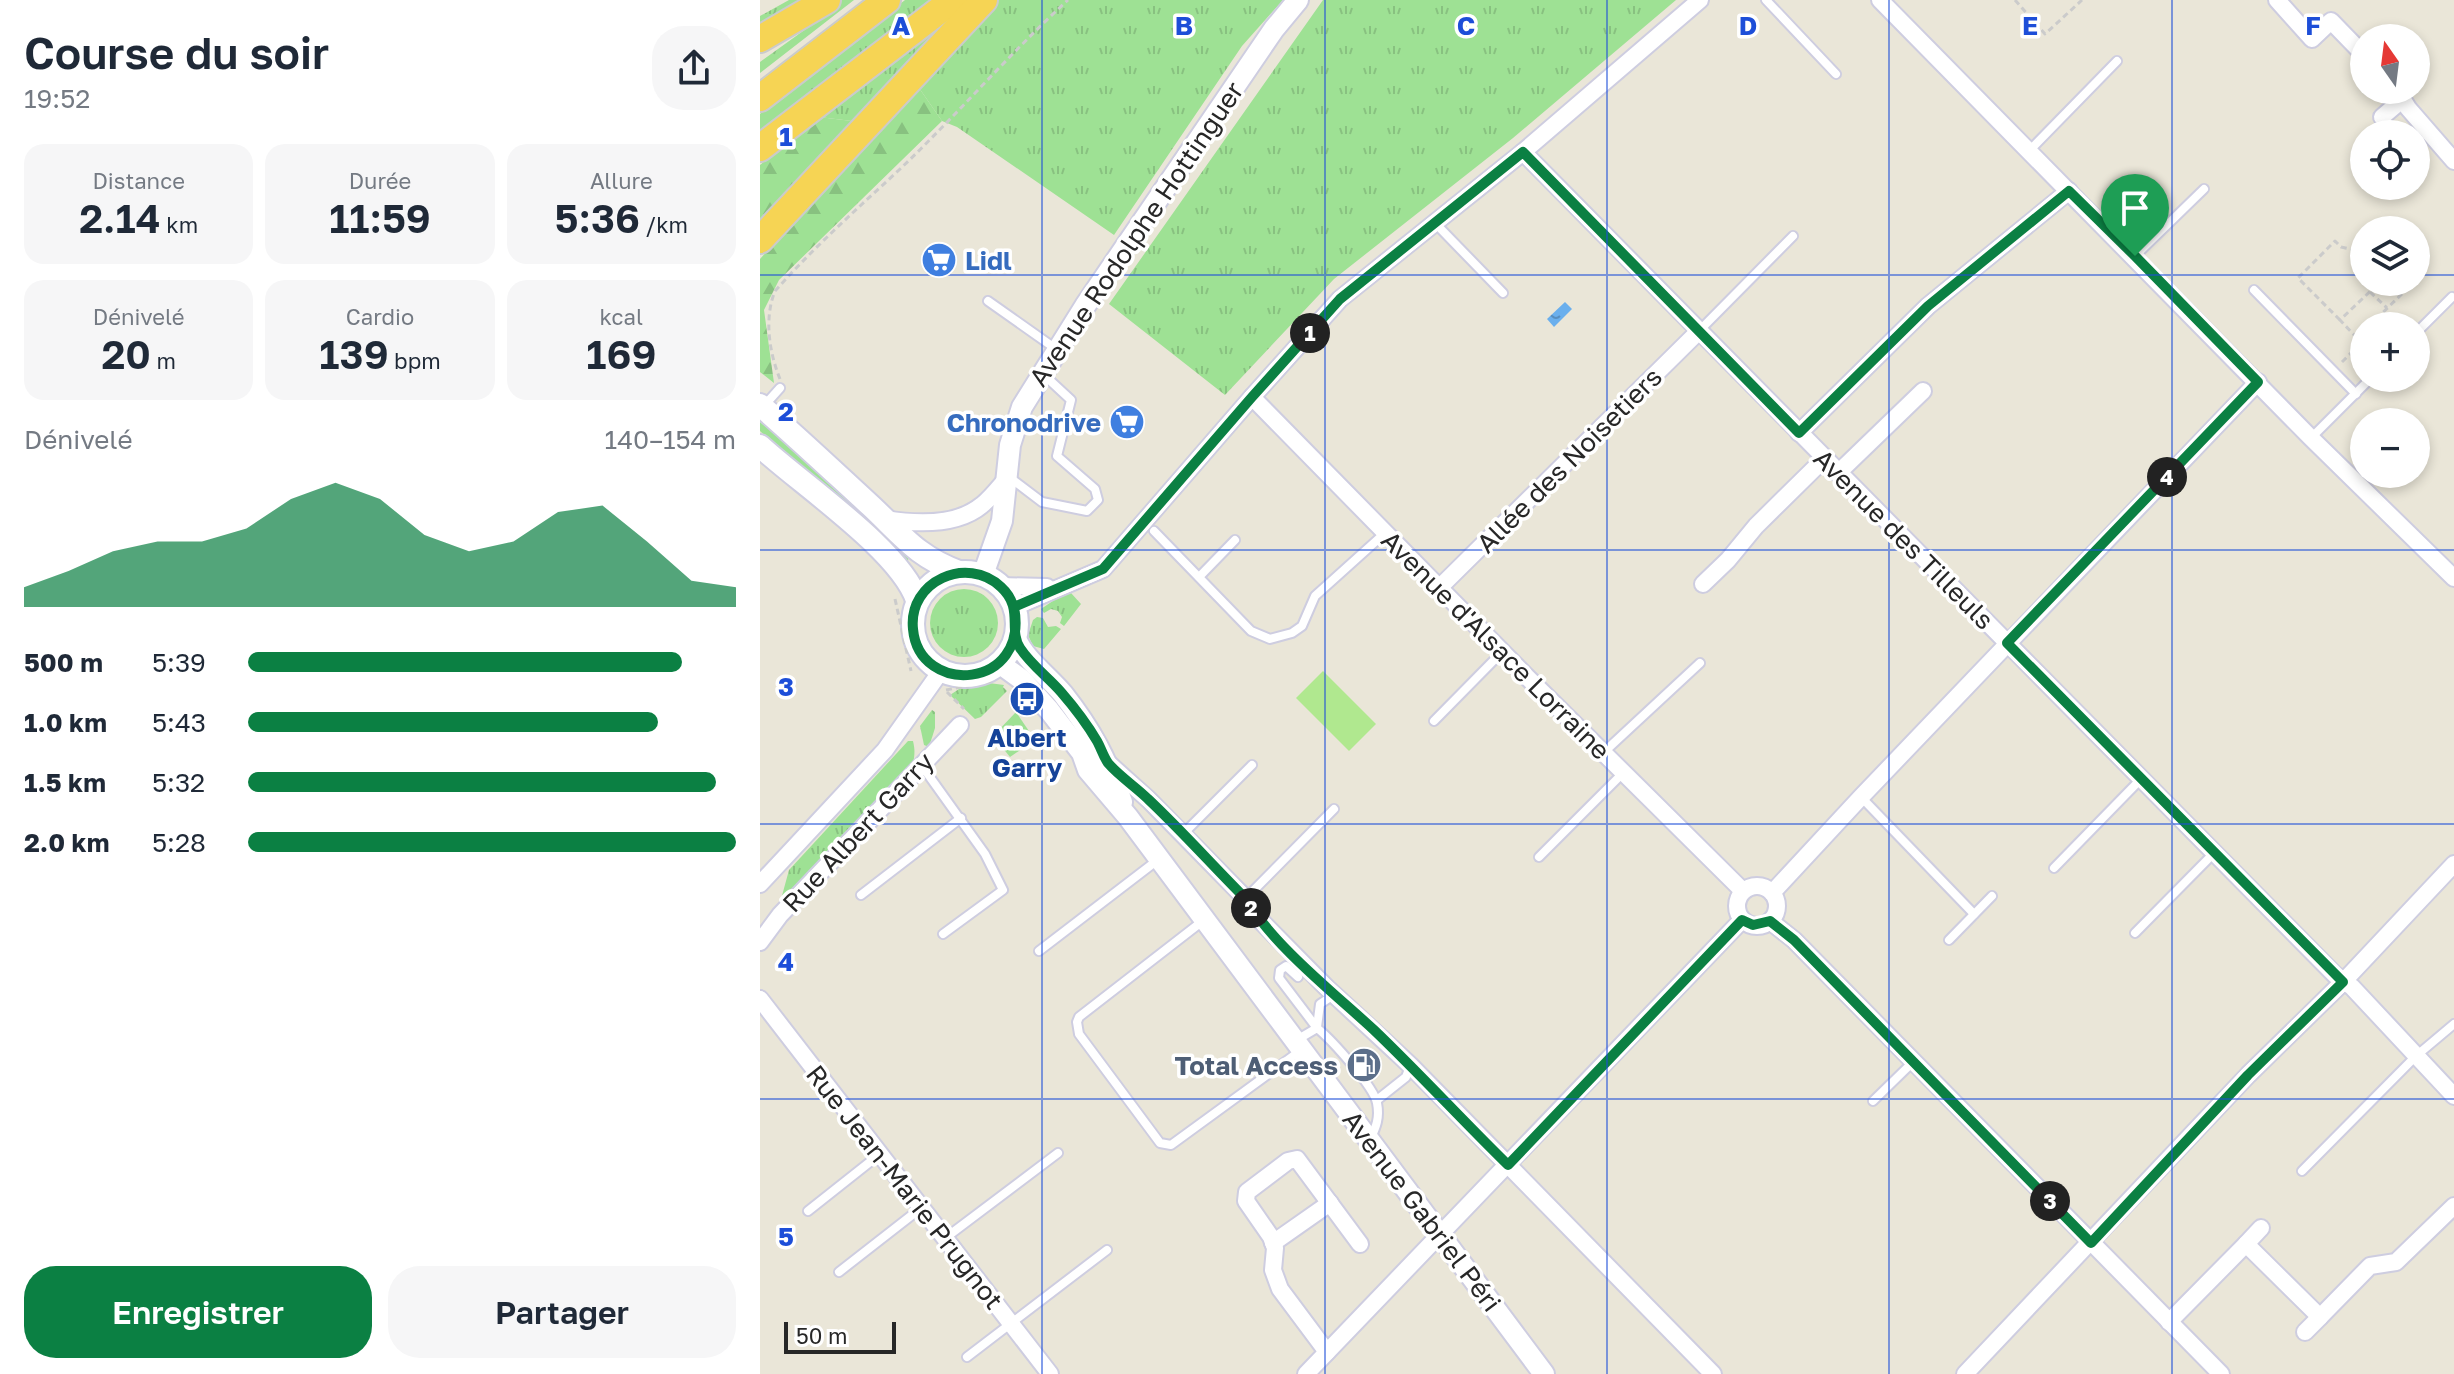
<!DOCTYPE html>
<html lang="fr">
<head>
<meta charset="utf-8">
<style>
	body { margin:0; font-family:"Golos Text",sans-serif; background:#f6f6f7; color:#1f2937; height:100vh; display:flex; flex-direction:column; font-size:30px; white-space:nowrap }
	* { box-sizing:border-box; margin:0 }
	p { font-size:26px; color:#747a83 }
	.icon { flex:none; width:44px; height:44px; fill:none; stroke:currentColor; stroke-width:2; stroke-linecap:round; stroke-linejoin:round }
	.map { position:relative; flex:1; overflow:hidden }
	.details { display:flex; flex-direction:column; background:#fff; width:760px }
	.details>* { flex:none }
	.needle { width:52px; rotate:346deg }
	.controls { position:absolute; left:1590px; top:24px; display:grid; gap:16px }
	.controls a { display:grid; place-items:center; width:80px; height:80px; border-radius:50%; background:#fff; box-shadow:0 4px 12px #0003; font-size:40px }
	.scale { position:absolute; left:24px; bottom:20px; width:112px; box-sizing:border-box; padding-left:8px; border:4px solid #272727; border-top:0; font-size:22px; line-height:28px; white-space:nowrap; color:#272727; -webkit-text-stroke:6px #fff; paint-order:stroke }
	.pin { position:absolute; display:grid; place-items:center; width:68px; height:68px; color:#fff; margin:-82px -34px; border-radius:50% 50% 50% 0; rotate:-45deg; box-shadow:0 0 8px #0007 }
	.pin .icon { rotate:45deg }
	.km { position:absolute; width:40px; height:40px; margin:-20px; border-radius:50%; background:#222; color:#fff; font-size:22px; line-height:40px; text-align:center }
	.round { display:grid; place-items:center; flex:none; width:84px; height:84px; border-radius:32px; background:#f6f6f7 }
	.head { display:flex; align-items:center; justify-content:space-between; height:136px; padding:0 24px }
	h1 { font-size:44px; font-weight:600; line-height:60px }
	.figures { display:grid; grid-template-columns:repeat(3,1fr); gap:12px; height:136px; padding:8px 24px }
	.figures div { display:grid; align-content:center; border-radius:20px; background:#f6f6f7; text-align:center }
	.figures b { font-size:40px; font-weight:600 }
	.figures small { font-size:22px; font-weight:400 }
	.figures p { font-size:22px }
	.chart { height:224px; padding:16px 24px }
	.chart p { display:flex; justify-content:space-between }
	.chart svg { width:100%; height:144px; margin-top:8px; fill:#0b8043; opacity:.7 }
	.primary-button { display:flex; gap:16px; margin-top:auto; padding:16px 24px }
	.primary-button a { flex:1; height:92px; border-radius:32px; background:#0b8043; color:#fff; font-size:32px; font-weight:600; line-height:92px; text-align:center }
	.primary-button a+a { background:#f6f6f7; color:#1f2937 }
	ul { padding:0 24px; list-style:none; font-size:26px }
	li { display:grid; grid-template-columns:128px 96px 1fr; align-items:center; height:60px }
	li i { height:20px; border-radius:10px; background:#0b8043 }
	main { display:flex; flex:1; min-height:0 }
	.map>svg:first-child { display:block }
	.grass { fill:url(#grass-tufts) }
	.forest { fill:url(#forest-firs) }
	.park { fill:url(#park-crowns) }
	.pitch { fill:#b0e88f }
	.water { fill:url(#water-ripples) }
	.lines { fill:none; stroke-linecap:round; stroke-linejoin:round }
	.service-casing { stroke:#cecde0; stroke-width:12 }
	.minor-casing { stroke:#cecde0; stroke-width:20 }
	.tertiary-casing { stroke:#cecde0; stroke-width:24 }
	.secondary-casing { stroke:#cecde0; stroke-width:26 }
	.trunk-casing { stroke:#cbcbcb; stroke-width:30 }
	.path { stroke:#cbcbcb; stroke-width:3; stroke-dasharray:6 4; stroke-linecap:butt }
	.service { stroke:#fff; stroke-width:8 }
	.minor { stroke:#fff; stroke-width:16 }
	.tertiary { stroke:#fff; stroke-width:20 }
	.secondary { stroke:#fff; stroke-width:22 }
	.trunk { stroke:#f6d454; stroke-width:26 }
	.route-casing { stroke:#fff; stroke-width:16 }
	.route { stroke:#0b8043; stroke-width:10 }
	.grid { fill:none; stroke:#1d4ed8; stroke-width:2; stroke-opacity:0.55 }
	.labels { text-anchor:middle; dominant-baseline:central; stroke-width:7; stroke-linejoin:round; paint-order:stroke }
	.street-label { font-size:26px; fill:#272727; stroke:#fff }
	.shop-label { font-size:26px; font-weight:bold; fill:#366cbe; stroke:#fff; text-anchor:start }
	.transit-label { font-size:26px; font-weight:bold; fill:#164399; stroke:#fff }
	.service-label { font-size:26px; font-weight:bold; fill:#4e5e75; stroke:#fff; text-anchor:end }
	.grid-label { font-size:26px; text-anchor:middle; font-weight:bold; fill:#1d4ed8; stroke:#fff; stroke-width:7; stroke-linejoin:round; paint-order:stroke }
</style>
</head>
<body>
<main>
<section class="details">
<div class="head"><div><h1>Course du soir</h1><p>19:52</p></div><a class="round"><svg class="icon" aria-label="share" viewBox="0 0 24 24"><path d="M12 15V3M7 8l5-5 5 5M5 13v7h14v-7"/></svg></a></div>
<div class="figures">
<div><p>Distance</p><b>2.14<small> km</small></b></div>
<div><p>Durée</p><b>11:59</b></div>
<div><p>Allure</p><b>5:36<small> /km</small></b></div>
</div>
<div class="figures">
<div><p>Dénivelé</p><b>20<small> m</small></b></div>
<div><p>Cardio</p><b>139<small> bpm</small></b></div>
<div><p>kcal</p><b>169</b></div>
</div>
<div class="chart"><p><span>Dénivelé</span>140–154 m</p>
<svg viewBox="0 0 160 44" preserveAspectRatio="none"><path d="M0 44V38L10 33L20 27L30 24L40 24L50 20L60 11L70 6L80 11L90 22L100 27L110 24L120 15L130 13L140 24L150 36L160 38V44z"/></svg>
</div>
<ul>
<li><b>500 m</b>5:39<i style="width:89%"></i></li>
<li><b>1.0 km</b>5:43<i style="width:84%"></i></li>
<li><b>1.5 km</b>5:32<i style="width:96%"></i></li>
<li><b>2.0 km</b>5:28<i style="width:100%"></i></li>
</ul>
<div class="primary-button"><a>Enregistrer</a><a>Partager</a></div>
</section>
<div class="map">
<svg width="1694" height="1374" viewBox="0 0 1694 1374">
	<defs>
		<pattern id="grass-tufts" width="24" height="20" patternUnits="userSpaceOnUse" patternTransform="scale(2)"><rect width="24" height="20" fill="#9ee194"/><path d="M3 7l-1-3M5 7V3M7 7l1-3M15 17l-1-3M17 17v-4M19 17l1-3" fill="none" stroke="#88c180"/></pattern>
		<pattern id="forest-firs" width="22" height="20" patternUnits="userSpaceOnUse" patternTransform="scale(2)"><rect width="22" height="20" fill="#9ee194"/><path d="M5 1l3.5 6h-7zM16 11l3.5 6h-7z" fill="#88c180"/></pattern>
		<pattern id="park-crowns" width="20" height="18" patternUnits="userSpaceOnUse" patternTransform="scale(2)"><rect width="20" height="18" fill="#9ee194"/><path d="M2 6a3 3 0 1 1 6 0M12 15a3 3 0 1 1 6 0" fill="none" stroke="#88c180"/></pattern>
		<pattern id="water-ripples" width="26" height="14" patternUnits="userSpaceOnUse" patternTransform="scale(2)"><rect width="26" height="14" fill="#6aafed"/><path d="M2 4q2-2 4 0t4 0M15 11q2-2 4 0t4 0" fill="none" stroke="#578ec0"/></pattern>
	</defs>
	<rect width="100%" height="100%" fill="#eae6d8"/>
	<!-- grass -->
	<g class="grass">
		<path d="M29 0H50L0 28V16Z"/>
		<path d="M77 0H94L0 73V62L57 21 0 52V44Z"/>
		<path d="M145 0H174L0 134V114Z"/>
		<path d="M236 0H523L482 46 354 235 197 127 182 121 157 85Z"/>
		<path d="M563 0H916L753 138 574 279 465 395 349 304Z"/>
		<path d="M188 22 100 122 59 117Z"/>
		<path d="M0 422 23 440 149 554 147 568 0 431Z"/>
		<circle cx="204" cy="623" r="34"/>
		<path d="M311 593 321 604 304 626 300 623 302 617 298 611 291 609 284 613 281 609 300 596Z"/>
		<path d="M277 617 283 618 288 627 296 626 301 629 284 649 273 646 268 635 273 620Z"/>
		<path d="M229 683 244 685 243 687 247 691 221 717 215 719 190 695 199 689Z"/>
		<path d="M172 710 175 712V728L169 747 164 745 160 726Z"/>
		<path d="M148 741H153C156 753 154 761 150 773L22 904 20 903 29 870Z"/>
	</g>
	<!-- forest -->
	<g class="forest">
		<path d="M157 85 182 121 19 280 4 310 14 383 0 372V259Z"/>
		<path d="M59 117 100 122 0 228V165Z"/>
	</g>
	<!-- park -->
	<path class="park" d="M256 712 275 740 250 757 233 736Z"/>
	<!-- pitch -->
	<path class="pitch" d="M563 671 616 724 589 751 536 698Z"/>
	<!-- water -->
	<path class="water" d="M805 302 812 309 794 327 787 319Z"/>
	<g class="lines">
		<defs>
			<g id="service">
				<path d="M1006 0 1076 74"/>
				<path d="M1269 151 1357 61"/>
				<path d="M675 223 743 293"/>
				<path d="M1375 256 1444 189"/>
				<path d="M1494 290 1596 394"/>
				<path d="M228 301 296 349"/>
				<path d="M938 332 1033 236"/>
				<path d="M1656 333 1692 297"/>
				<path d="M3 407 20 388"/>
				<path d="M1551 438 1611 378"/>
				<path d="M249 477 282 502 327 511 338 500 335 489 297 456 311 400 284 375"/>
				<path d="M394 531 491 631 510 639 532 633 542 626 555 596 625 533"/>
				<path d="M439 577 475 540"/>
				<path d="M674 721 742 652"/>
				<path d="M844 752 940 663"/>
				<path d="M162 766 225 854 243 890 183 934"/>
				<path d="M1101 797 1214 914"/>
				<path d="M423 834 492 765"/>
				<path d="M779 857 863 773"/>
				<path d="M1294 868 1380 780"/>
				<path d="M101 895 201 818"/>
				<path d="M486 898 574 809"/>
				<path d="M444 920 319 1017 317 1022 319 1034 400 1143 411 1145 540 1051"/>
				<path d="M1375 933 1454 853"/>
				<path d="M1189 940 1232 896"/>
				<path d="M279 951 399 859"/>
				<path d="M538 977 526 966 520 970 519 978 557 1028"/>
				<path d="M557 1027 560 1004 575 994"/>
				<path d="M535 1041 557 1028C572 1040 614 1087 617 1103 620 1118 616 1127 610 1140"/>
				<path d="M617 1100 646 1077 650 1066"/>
				<path d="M1113 1101 1153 1062"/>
				<path d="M1542 1171 1656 1056 1694 1024"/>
				<path d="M48 1211 120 1154"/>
				<path d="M184 1239 298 1153"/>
				<path d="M79 1272 161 1208"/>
				<path d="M207 1357 347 1250"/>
			</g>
			<g id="minor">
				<path d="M1120 0 1551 438 1694 578"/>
				<path d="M1517 0 1552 39 1571 21 1604 55"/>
				<path d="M1637 90 1648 108 1694 161"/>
				<path d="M1622 117 1643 99"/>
				<path d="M763 152 1575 975 1592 987 1694 1096"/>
				<path d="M492 397 766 676 983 891"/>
				<path d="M1039 433 1168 306 1309 191"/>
				<path d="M1078 473 1163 391"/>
				<path d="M125 519C156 524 197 526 222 505 232 497 240 486 248 477"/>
				<path d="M943 584 968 560 996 526 1064 459"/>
				<path d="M240 586 287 587"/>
				<path d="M679 588 938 332"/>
				<path d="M254 607 343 569 492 397 580 299 763 152 940 0"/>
				<path d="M348 763 389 800 486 899 496 916 567 988 650 1065 953 1374"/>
				<path d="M0 884 125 750 181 671"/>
				<circle cx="997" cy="906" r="20"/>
				<path d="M1012 893 1101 797 1498 382"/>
				<path d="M1010 921 1034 940 1461 1374"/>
				<path d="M0 942 20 915 200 725"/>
				<path d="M0 999 290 1374"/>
				<path d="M513 1243 570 1203"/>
				<path d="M1486 1244 1501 1228"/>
				<path d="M1409 1322 1486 1244 1560 1317 1610 1266 1636 1262 1694 1206"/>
				<path d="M1545 1332 1560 1317"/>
				<path d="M567 1352 520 1289 513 1270 515 1248 511 1237 486 1201 487 1192 528 1161 537 1159 600 1244"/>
				<path d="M546 1374 982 920"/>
				<path d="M1205 1374 1488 1075 1583 982 1694 864"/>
			</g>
			<g id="tertiary">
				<path d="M223 575 242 521 250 445 262 407 325 306 514 29 538 0"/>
				<path d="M255 637C265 660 287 675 303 694 332 731 346 759 362 802"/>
				<path d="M239 663 261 679 289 710 322 753 328 770 368 817 784 1374"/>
			</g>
			<g id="secondary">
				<path d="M0 405C38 438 74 472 111 506 142 535 157 557 199 572"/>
				<path d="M0 446C41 484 140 550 157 600"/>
				<circle cx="205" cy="624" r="52"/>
			</g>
			<g id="trunk">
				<path d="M0 39 67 0"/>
				<path d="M0 98 127 0"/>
				<path d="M0 148 193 0"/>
				<path d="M0 240 224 0"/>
			</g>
		</defs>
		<!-- service casing -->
		<use href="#service" class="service-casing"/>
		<!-- minor casing -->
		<use href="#minor" class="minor-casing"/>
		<!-- tertiary casing -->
		<use href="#tertiary" class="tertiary-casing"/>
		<!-- secondary casing -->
		<use href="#secondary" class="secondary-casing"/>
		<!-- trunk casing -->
		<use href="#trunk" class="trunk-casing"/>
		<!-- path -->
		<g class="path">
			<path d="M1255 0 1285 34 1322 0"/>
			<path d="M1610 292 1627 308"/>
			<path d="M1580 320 1538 278 1575 241 1581 247 1604 252"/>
			<path d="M1609 326 1650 286 1645 282"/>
			<path d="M1597 338 1580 320 1620 282"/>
			<path d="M1582 362 1601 343 1597 338 1604 331"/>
			<path d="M20 379C9 352 4 318 15 291 54 247 96 210 139 170 197 115 249 54 308 0"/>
			<path d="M135 599 151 671"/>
			<path d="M186 690 232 681"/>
			<path d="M187 692 204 709"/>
		</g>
		<!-- service -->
		<use href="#service" class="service"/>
		<!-- minor -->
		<use href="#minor" class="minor"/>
		<!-- tertiary -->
		<use href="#tertiary" class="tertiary"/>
		<!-- secondary -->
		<use href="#secondary" class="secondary"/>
		<!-- trunk -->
		<use href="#trunk" class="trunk"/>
	</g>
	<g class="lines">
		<defs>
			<path id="route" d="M1375 256 1309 191 1168 306 1039 433 763 152 580 299 492 397 343 569 254 607C270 690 159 697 153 629 148 581 207 555 241 587 264 608 248 629 260 648 271 665 288 677 301 692 314 707 327 724 337 741 341 748 343 756 348 763 359 776 376 787 388 799 422 831 453 866 486 899 513 945 574 993 614 1030 660 1074 703 1121 748 1165L982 920 993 925 1010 921 1034 940 1331 1243 1488 1075 1583 982 1247 643 1498 382 1375 256"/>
		</defs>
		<!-- route casing -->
		<use href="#route" class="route-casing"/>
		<!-- route -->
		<use href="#route" class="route"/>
	</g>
	<!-- grid -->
	<path class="grid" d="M282 0V1374M565 0V1374M847 0V1374M1129 0V1374M1412 0V1374M0 275H1604M1656 275H1694M0 550H1694M0 824H1694M0 1099H1694"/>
	<!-- icons -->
	<defs>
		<symbol id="supermarket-disc" viewBox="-11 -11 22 22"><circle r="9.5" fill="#3f7fe0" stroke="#fff"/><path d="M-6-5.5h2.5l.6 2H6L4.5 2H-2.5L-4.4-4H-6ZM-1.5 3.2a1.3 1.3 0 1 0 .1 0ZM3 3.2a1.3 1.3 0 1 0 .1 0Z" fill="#fff"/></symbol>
		<symbol id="bus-disc" viewBox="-11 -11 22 22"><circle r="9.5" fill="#1a4fb4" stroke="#fff"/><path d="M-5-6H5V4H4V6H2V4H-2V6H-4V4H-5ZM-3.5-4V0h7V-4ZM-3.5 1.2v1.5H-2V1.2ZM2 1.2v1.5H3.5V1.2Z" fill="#fff"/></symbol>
		<symbol id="fuel-disc" viewBox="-11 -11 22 22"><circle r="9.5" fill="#5c6f8a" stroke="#fff"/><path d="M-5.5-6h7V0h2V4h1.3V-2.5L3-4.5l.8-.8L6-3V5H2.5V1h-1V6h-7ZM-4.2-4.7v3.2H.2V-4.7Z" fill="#fff"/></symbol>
	</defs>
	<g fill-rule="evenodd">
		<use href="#supermarket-disc" x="159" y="240" width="40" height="40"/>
		<use href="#supermarket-disc" x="347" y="402" width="40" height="40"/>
		<use href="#bus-disc" x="247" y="679" width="40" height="40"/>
		<use href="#fuel-disc" x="584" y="1045" width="40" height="40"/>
	</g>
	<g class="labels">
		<!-- street labels -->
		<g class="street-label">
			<text transform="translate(376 234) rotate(-56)">Avenue Rodolphe Hottinguer</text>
			<text transform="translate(809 460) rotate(-45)">Allée des Noisetiers</text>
			<text transform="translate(1144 539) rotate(45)">Avenue des Tilleuls</text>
			<text transform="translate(736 645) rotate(45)">Avenue d'Alsace Lorraine</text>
			<text transform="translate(98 832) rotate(-47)">Rue Albert Garry</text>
			<text transform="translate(145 1187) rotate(52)">Rue Jean-Marie Prugnot</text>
			<text transform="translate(662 1211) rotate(53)">Avenue Gabriel Péri</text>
		</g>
		<!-- shop labels -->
		<g class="shop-label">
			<text x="205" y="260">Lidl</text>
			<text x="341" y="422" text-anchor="end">Chronodrive</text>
		</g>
		<!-- transit labels -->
		<g class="transit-label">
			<text x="267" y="737">Albert<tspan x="267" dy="30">Garry</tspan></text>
		</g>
		<!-- service labels -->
		<g class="service-label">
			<text x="578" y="1065">Total Access</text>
		</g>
	</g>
	<g class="grid-label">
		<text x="141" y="35">A</text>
		<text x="424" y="35">B</text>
		<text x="706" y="35">C</text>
		<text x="988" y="35">D</text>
		<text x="1270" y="35">E</text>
		<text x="1553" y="35">F</text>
		<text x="26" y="146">1</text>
		<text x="26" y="421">2</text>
		<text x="26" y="696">3</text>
		<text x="26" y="971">4</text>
		<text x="26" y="1246">5</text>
	</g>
</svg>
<div class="controls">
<a><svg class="needle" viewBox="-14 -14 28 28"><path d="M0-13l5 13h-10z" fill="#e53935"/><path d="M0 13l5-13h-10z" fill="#747a83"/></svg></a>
<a><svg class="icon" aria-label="locate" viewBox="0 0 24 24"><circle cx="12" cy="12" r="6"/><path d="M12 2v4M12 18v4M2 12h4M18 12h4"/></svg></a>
<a><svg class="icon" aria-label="layers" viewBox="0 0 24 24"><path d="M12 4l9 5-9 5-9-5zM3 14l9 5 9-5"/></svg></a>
<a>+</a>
<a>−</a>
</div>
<div class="scale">50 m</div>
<div class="pin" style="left:1375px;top:256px;background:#1e9e55"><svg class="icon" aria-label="arrive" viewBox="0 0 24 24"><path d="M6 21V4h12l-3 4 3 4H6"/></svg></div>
<b class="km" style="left:550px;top:333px">1</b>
<b class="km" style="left:491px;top:908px">2</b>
<b class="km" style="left:1290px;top:1201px">3</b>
<b class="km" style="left:1407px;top:477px">4</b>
</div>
</main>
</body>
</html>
